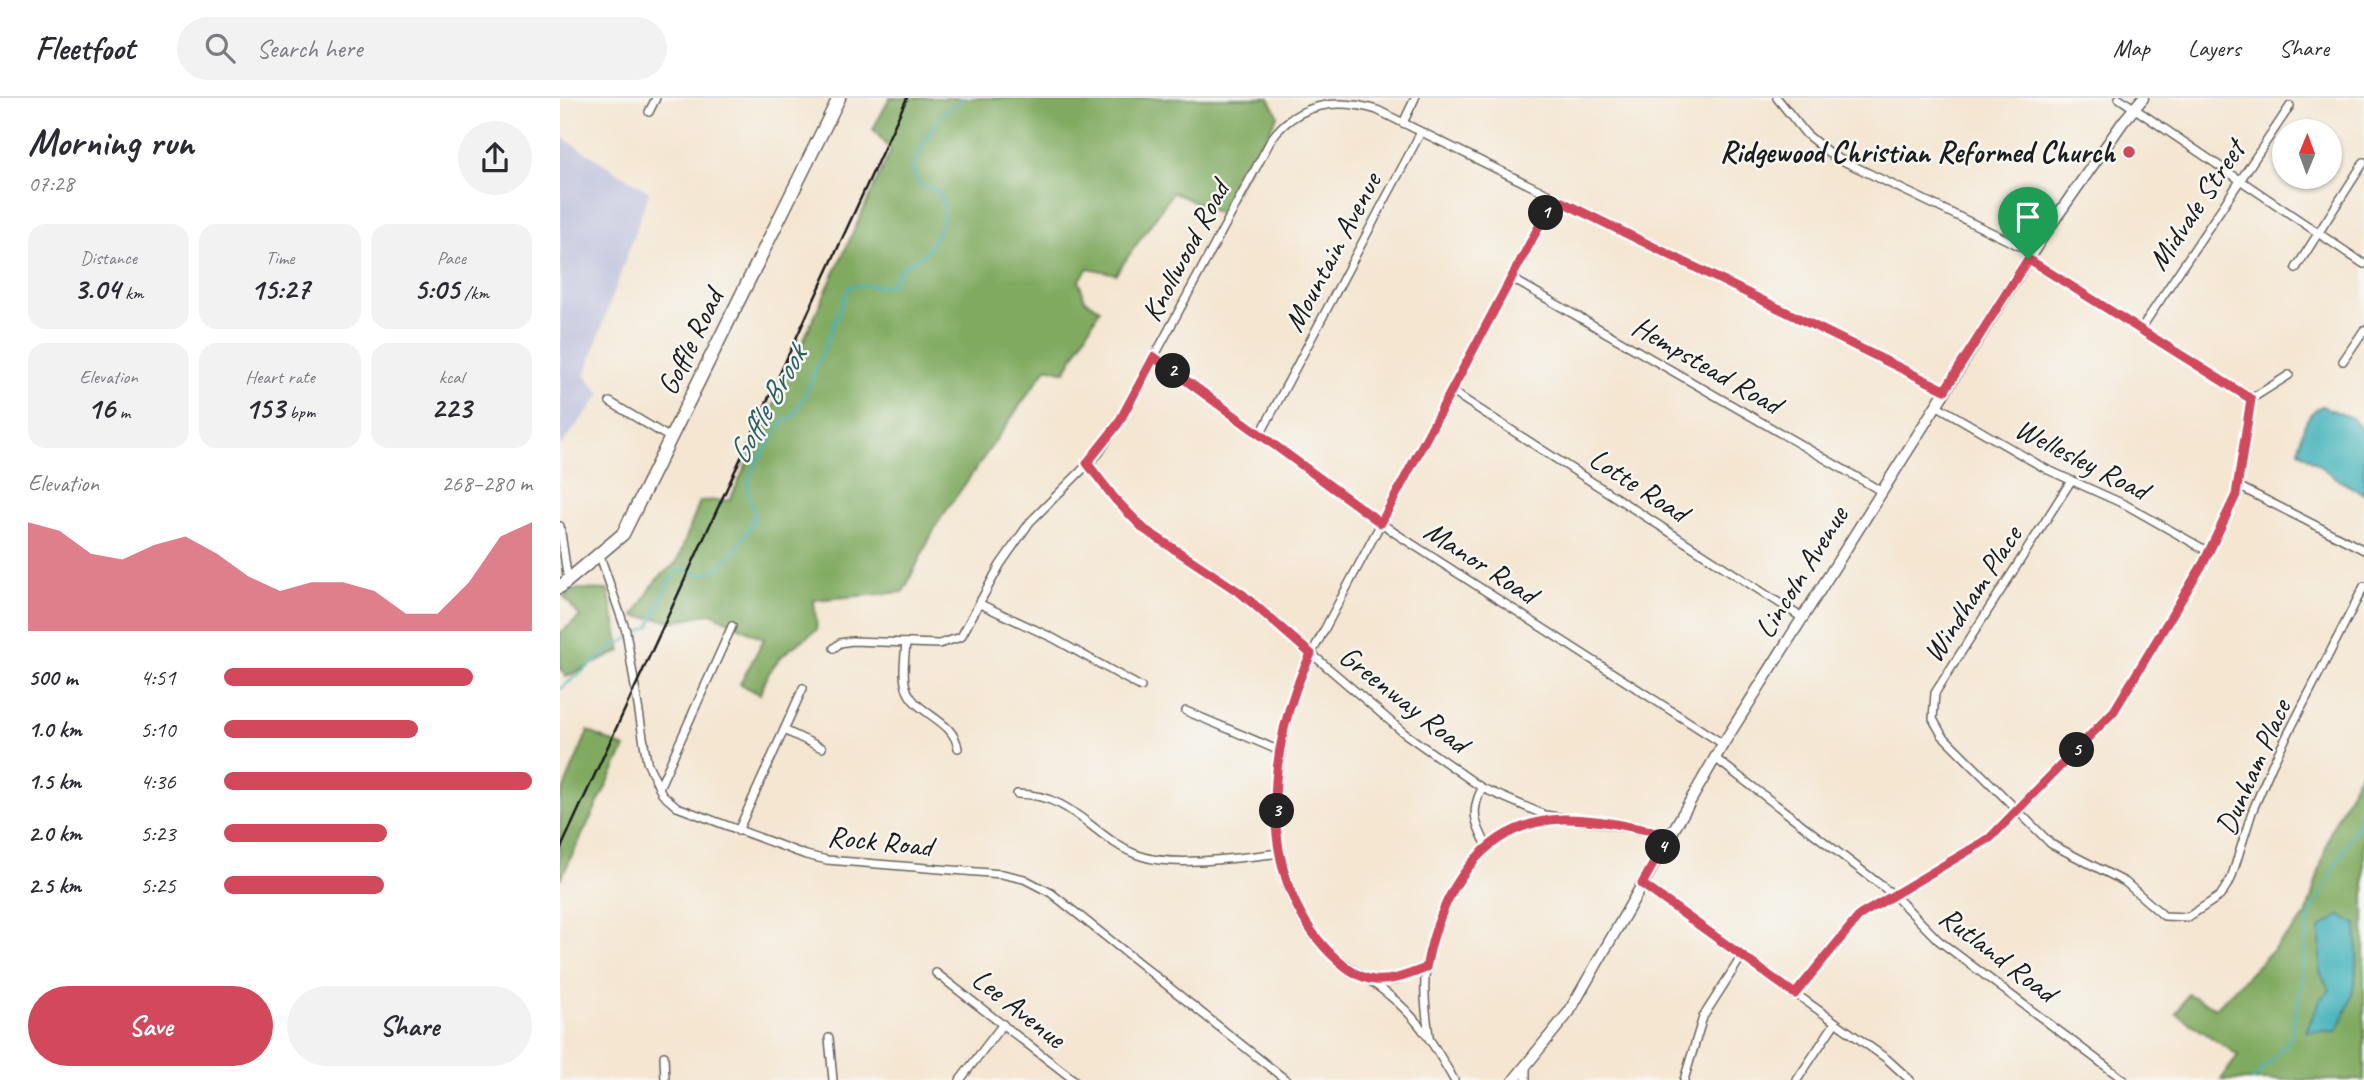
<!DOCTYPE html>
<html lang="en">
<head>
<meta charset="utf-8">
<style>
	body { margin:0; font-family:Caveat,sans-serif; background:#f2f2f3; color:#2b2b33; height:100vh; display:flex; flex-direction:column; font-size:26px; white-space:nowrap }
	* { box-sizing:border-box; margin:0 }
	p { font-size:23px; color:#7c7c81 }
	.icon { flex:none; width:38px; height:38px; fill:none; stroke:currentColor; stroke-width:2; stroke-linecap:round; stroke-linejoin:round }
	.map { position:relative; flex:1; overflow:hidden }
	.drawer { display:flex; flex-direction:column; background:#fff; width:560px }
	.drawer>* { flex:none }
	.needle { width:46px; rotate:1deg }
	.controls { position:absolute; left:1712px; top:21px; display:grid; gap:14px }
	.controls a { display:grid; place-items:center; width:70px; height:70px; border-radius:50%; background:#fff; box-shadow:0 2px 5px #0004; font-size:35px }
	.pin { position:absolute; display:grid; place-items:center; width:60px; height:60px; color:#fff; margin:-72px -30px; border-radius:50% 50% 50% 0; rotate:-45deg; box-shadow:0 0 7px #0007 }
	.pin .icon { rotate:45deg }
	.km { position:absolute; width:35px; height:35px; margin:-18px; border-radius:50%; background:#222; color:#fff; font-size:19px; line-height:35px; text-align:center }
	.round { display:grid; place-items:center; flex:none; width:74px; height:74px; border-radius:37px; background:#f2f2f3 }
	.summary { display:flex; align-items:center; justify-content:space-between; height:119px; padding:0 28px }
	h1 { font-size:38px; font-weight:600; line-height:52px }
	.metrics { display:grid; grid-template-columns:repeat(3,1fr); gap:10px; height:119px; padding:7px 28px }
	.metrics div { display:grid; align-content:center; border-radius:18px; background:#f2f2f3; text-align:center }
	.metrics b { font-size:30px; font-weight:600 }
	.metrics small { font-size:19px; font-weight:400 }
	.metrics p { font-size:19px }
	.chart { height:196px; padding:14px 28px }
	.chart p { display:flex; justify-content:space-between }
	.chart svg { width:100%; height:126px; margin-top:7px; fill:#d1495b; opacity:.7 }
	.action { display:flex; gap:14px; margin-top:auto; padding:14px 28px }
	.action a { flex:1; height:80px; border-radius:42px; background:#d1495b; color:#fff; font-size:28px; font-weight:600; line-height:80px; text-align:center }
	.action a+a { background:#f2f2f3; color:#2b2b33 }
	ul { padding:0 28px; list-style:none; font-size:23px }
	li { display:grid; grid-template-columns:112px 84px 1fr; align-items:center; height:52px }
	li i { height:18px; border-radius:9px; background:#d1495b }
	header { display:flex; align-items:center; gap:42px; box-sizing:border-box; height:98px; padding:0 35px; background:#fff; border-bottom:2px solid #e1e1e2 }
	header strong { font-size:33px }
	nav { display:flex; gap:38px; margin-inline-start:auto; font-size:24px }
	.search { width:490px; height:63px; background:#f2f2f3; display:flex; align-items:center; gap:18px; box-sizing:border-box; padding:0 24px; border-radius:38px; color:#7c7c81; font-size:26px }
	main { display:flex; flex:1; min-height:0 }
	.map>svg:first-child { display:block }
	.industrial { fill:#bfc2dd }
	.forest { fill:#80aa60; stroke:#4e633e; stroke-width:2 }
	.water { fill:#42b2ba; stroke:#2f676b; stroke-width:2 }
	.lines { fill:none; stroke-linecap:round; stroke-linejoin:round }
	.stream { stroke:#42b2ba; stroke-width:2.5 }
	.minor-casing { stroke:#68635b; stroke-width:10 }
	.secondary-casing { stroke:#68635b; stroke-width:13 }
	.primary-casing { stroke:#68635b; stroke-width:15 }
	.minor { stroke:#fff; stroke-width:7 }
	.secondary { stroke:#fff; stroke-width:10 }
	.primary { stroke:#fff; stroke-width:12 }
	.rail { stroke:#1c1c1c; stroke-width:2.5 }
	.route-casing { stroke:#fff; stroke-width:14 }
	.route { stroke:#d1495b; stroke-width:9 }
	.poi-dot { fill:#d1495b; stroke:#f6f6f2; stroke-width:2.5 }
	.labels { text-anchor:middle; dominant-baseline:central; stroke-width:5; stroke-linejoin:round; paint-order:stroke }
	.poi-label { font-size:30px; font-weight:bold; fill:#1c1c1c; stroke:#f6f6f2; text-anchor:end }
	.street-label { font-size:30px; fill:#1c1c1c; stroke:#f6f6f2 }
	.water-label { font-size:32px; font-style:italic; fill:#2d6063; stroke:#f6f6f2 }
</style>
</head>
<body>
<header>
<strong>Fleetfoot</strong>
<div class="search"><svg class="icon" aria-label="search" viewBox="0 0 24 24"><circle cx="10" cy="10" r="6"/><path d="M15 15l6 6"/></svg>Search here</div>
<nav><a>Map</a><a>Layers</a><a>Share</a></nav>
</header>
<main>
<section class="drawer">
<div class="summary"><div><h1>Morning run</h1><p>07:28</p></div><a class="round"><svg class="icon" aria-label="share" viewBox="0 0 24 24"><path d="M12 15V3M7 8l5-5 5 5M5 13v7h14v-7"/></svg></a></div>
<div class="metrics">
<div><p>Distance</p><b>3.04<small> km</small></b></div>
<div><p>Time</p><b>15:27</b></div>
<div><p>Pace</p><b>5:05<small> /km</small></b></div>
</div>
<div class="metrics">
<div><p>Elevation</p><b>16<small> m</small></b></div>
<div><p>Heart rate</p><b>153<small> bpm</small></b></div>
<div><p>kcal</p><b>223</b></div>
</div>
<div class="chart"><p><span>Elevation</span>268–280 m</p>
<svg viewBox="0 0 160 44" preserveAspectRatio="none"><path d="M0 44V6L10 9L20 17L30 19L40 14L50 11L60 17L70 25L80 30L90 27L100 27L110 30L120 38L130 38L140 27L150 11L160 6V44z"/></svg>
</div>
<ul>
<li><b>500 m</b>4:51<i style="width:81%"></i></li>
<li><b>1.0 km</b>5:10<i style="width:63%"></i></li>
<li><b>1.5 km</b>4:36<i style="width:100%"></i></li>
<li><b>2.0 km</b>5:23<i style="width:53%"></i></li>
<li><b>2.5 km</b>5:25<i style="width:52%"></i></li>
</ul>
<div class="action"><a>Save</a><a>Share</a></div>
</section>
<div class="map">
<svg width="1804" height="982" viewBox="0 0 1804 982">
	<rect width="100%" height="100%" fill="#f6f6f2"/>
	<filter id="ink" filterUnits="userSpaceOnUse"><feTurbulence type="fractalNoise" baseFrequency=".0143" numOctaves="2"/><feDisplacementMap in="SourceGraphic" scale="14" xChannelSelector="R" yChannelSelector="G"/><feConvolveMatrix kernelMatrix="1 2 1 2 8 2 1 2 1" color-interpolation-filters="sRGB"/></filter>
	<filter id="wash" filterUnits="userSpaceOnUse"><feTurbulence type="fractalNoise" baseFrequency=".00686" numOctaves="4" result="noise"/><feDisplacementMap in="SourceGraphic" scale="28" xChannelSelector="R" yChannelSelector="G"/><feGaussianBlur stdDeviation="1.57" result="paint"/><feColorMatrix in="noise" values="0 0 0 0 0 0 0 0 0 0 0 0 0 0 0 0 0 1.4 0 .05"/><feComposite in="paint" operator="in"/></filter>
	<g filter="url(#wash)">
		<rect width="100%" height="100%" fill="#f4e6d1"/>
		<!-- industrial -->
		<path class="industrial" d="M0 38 89 94 25 277 41 296 0 349Z"/>
		<!-- forest -->
		<g class="forest">
			<path d="M330 0H709L718 17 662 117 613 94 556 176 528 170 519 183 525 202 540 211 505 274 487 269 377 426 343 494 254 502 257 532C228 552 211 561 200 596L180 586 204 541 151 515 116 523 74 518 96 482 117 464 140 403 170 402 331 52 313 31Z"/>
			<path d="M18 491 48 492 61 553 6 579 0 569V535L20 519 3 497Z"/>
			<path d="M28 633 65 650 0 782V700Z"/>
			<path d="M1804 667V982H1661L1678 957 1616 916 1628 896 1656 910 1746 818 1771 732Z"/>
		</g>
		<!-- water -->
		<g class="water">
			<path d="M1762 308 1792 320 1804 334V396L1780 383 1739 353C1741 337 1744 315 1762 308Z"/>
			<path d="M1781 817 1796 826C1800 865 1796 899 1777 933H1746L1761 900 1770 893 1760 874V830Z"/>
		</g>
		<g class="lines">
			<!-- stream -->
			<g class="stream">
				<path d="M0 591 54 549 90 528 107 486 117 474 123 472 143 477 159 469 175 454 194 422C194 411 189 401 188 390 188 369 215 341 224 322L231 321 245 298 289 189C302 185 325 190 330 187 334 183 336 177 339 173 346 165 358 162 366 154 378 139 395 105 374 91 370 88 364 88 359 87L352 70C368 35 371 23 403 0"/>
				<path d="M1693 982 1729 943 1738 907 1749 818 1804 713"/>
			</g>
		</g>
	</g>
	<g filter="url(#ink)">
		<g class="lines">
			<defs>
				<g id="minor">
					<path d="M1217 0 1246 36 1273 58 1472 154"/>
					<path d="M1559 0 1804 166"/>
					<path d="M89 14 96 0"/>
					<path d="M843 25 855 0"/>
					<path d="M1468 161 1691 301"/>
					<path d="M1736 170 1804 64"/>
					<path d="M951 180 1321 393"/>
					<path d="M1580 232 1730 8"/>
					<path d="M594 259 835 435 1163 646"/>
					<path d="M1783 263 1804 232"/>
					<path d="M891 293 1241 519"/>
					<path d="M1691 301 1729 277"/>
					<path d="M50 304 112 341"/>
					<path d="M1376 307 1486 371 1566 407 1649 454"/>
					<path d="M700 337 861 34"/>
					<path d="M527 365 555 401 584 431 682 496 844 635 922 690 985 717 1110 736"/>
					<path d="M1511 383 1375 595 1373 621 1382 637 1491 746 1565 784 1604 818 1628 819 1660 798 1671 781 1692 714 1712 667 1804 488"/>
					<path d="M1678 388 1804 452"/>
					<path d="M0 428 8 483"/>
					<path d="M40 458 66 533 87 664 102 696 117 709 246 757 267 762 442 776 464 781 491 795 726 982"/>
					<path d="M420 506 493 540 581 589"/>
					<path d="M346 545C345 559 342 576 346 589 353 616 393 620 398 650"/>
					<path d="M274 550 280 545 292 543 379 546 401 539 440 467 470 424 539 355 558 326 712 40C738 5 777 0 817 12L1385 292"/>
					<path d="M626 613 720 653"/>
					<path d="M224 632 262 650"/>
					<path d="M1155 660 1335 798 1378 842 1564 982"/>
					<path d="M99 690 172 528"/>
					<path d="M922 690C910 714 915 725 927 748"/>
					<path d="M457 696C515 696 535 743 581 758 615 770 684 759 721 755"/>
					<path d="M178 733 243 590"/>
					<path d="M1082 786 1327 961 1350 982"/>
					<path d="M376 875 514 982"/>
					<path d="M813 884 837 882 866 870"/>
					<path d="M1235 896 1300 817 1430 740 1554 613 1644 464 1676 397 1691 301"/>
					<path d="M869 938C866 915 863 891 866 868 877 799 921 726 996 722"/>
					<path d="M269 940 273 982"/>
					<path d="M104 958 105 982"/>
					<path d="M966 968V982"/>
					<path d="M400 982 443 926"/>
					<path d="M894 982C876 950 859 921 830 898 808 879 782 868 762 847 696 780 711 646 745 568L994 100"/>
					<path d="M1124 982 1143 919 1182 858"/>
					<path d="M1237 982 1275 925"/>
				</g>
				<path id="secondary" d="M954 982 1009 914 1163 646 1481 141 1563 24 1583 0"/>
				<path id="primary" d="M0 489 63 436 279 0"/>
			</defs>
			<!-- minor casing -->
			<use href="#minor" class="minor-casing"/>
			<!-- secondary casing -->
			<use href="#secondary" class="secondary-casing"/>
			<!-- primary casing -->
			<use href="#primary" class="primary-casing"/>
			<!-- minor -->
			<use href="#minor" class="minor"/>
			<!-- secondary -->
			<use href="#secondary" class="secondary"/>
			<!-- primary -->
			<use href="#primary" class="primary"/>
			<!-- rail -->
			<path class="rail" d="M0 752 347 0"/>
		</g>
	</g>
	<g class="lines" filter="url(#ink)">
		<defs>
			<path id="route" d="M994 100 1385 292 1468 161 1691 301 1676 397 1644 464 1554 613 1430 740 1300 817 1235 896 1082 786 1110 736C1076 731 1038 720 1003 721 920 724 880 796 866 870 823 887 806 890 771 856 694 780 706 645 751 556L682 496 584 431 555 401 527 365 558 326 594 259 821 425Z"/>
		</defs>
		<!-- route casing -->
		<use href="#route" class="route-casing"/>
		<!-- route -->
		<use href="#route" class="route"/>
	</g>
	<!-- markers -->
	<circle class="poi-dot" cx="1569" cy="54" r="7"/>
	<g class="labels">
		<!-- poi labels -->
		<g class="poi-label">
			<text x="1555" y="54">Ridgewood Christian Reformed Church</text>
		</g>
		<!-- street labels -->
		<g class="street-label">
			<text transform="translate(1636 107) rotate(-56)">Midvale Street</text>
			<text transform="translate(625 153) rotate(-62)">Knollwood Road</text>
			<text transform="translate(772 154) rotate(-62)">Mountain Avenue</text>
			<text transform="translate(130 244) rotate(-64)">Goffle Road</text>
			<text transform="translate(1147 267) rotate(30)">Hempstead Road</text>
			<text transform="translate(1522 361) rotate(27)">Wellesley Road</text>
			<text transform="translate(1079 387) rotate(33)">Lotte Road</text>
			<text transform="translate(921 464) rotate(33)">Manor Road</text>
			<text transform="translate(1241 474) rotate(-58)">Lincoln Avenue</text>
			<text transform="translate(1412 496) rotate(-57)">Windham Place</text>
			<text transform="translate(844 601) rotate(38)">Greenway Road</text>
			<text transform="translate(1693 669) rotate(-66)">Dunham Place</text>
			<text transform="translate(320 743) rotate(6)">Rock Road</text>
			<text transform="translate(1438 856) rotate(37)">Rutland Road</text>
			<text transform="translate(459 910) rotate(38)">Lee Avenue</text>
		</g>
		<!-- water labels -->
		<g class="water-label">
			<text transform="translate(207 307) rotate(-61)">Goffle Brook</text>
		</g>
	</g>
</svg>
<div class="controls">
<a><svg class="needle" viewBox="-14 -14 28 28"><path d="M0-13l5 13h-10z" fill="#e53935"/><path d="M0 13l5-13h-10z" fill="#7c7c81"/></svg></a>
</div>
<div class="pin" style="left:1468px;top:161px;background:#1e9e55"><svg class="icon" aria-label="arrive" viewBox="0 0 24 24"><path d="M6 21V4h12l-3 4 3 4H6"/></svg></div>
<b class="km" style="left:986px;top:115px">1</b>
<b class="km" style="left:613px;top:273px">2</b>
<b class="km" style="left:717px;top:713px">3</b>
<b class="km" style="left:1103px;top:749px">4</b>
<b class="km" style="left:1517px;top:652px">5</b>
</div>
</main>
</body>
</html>
